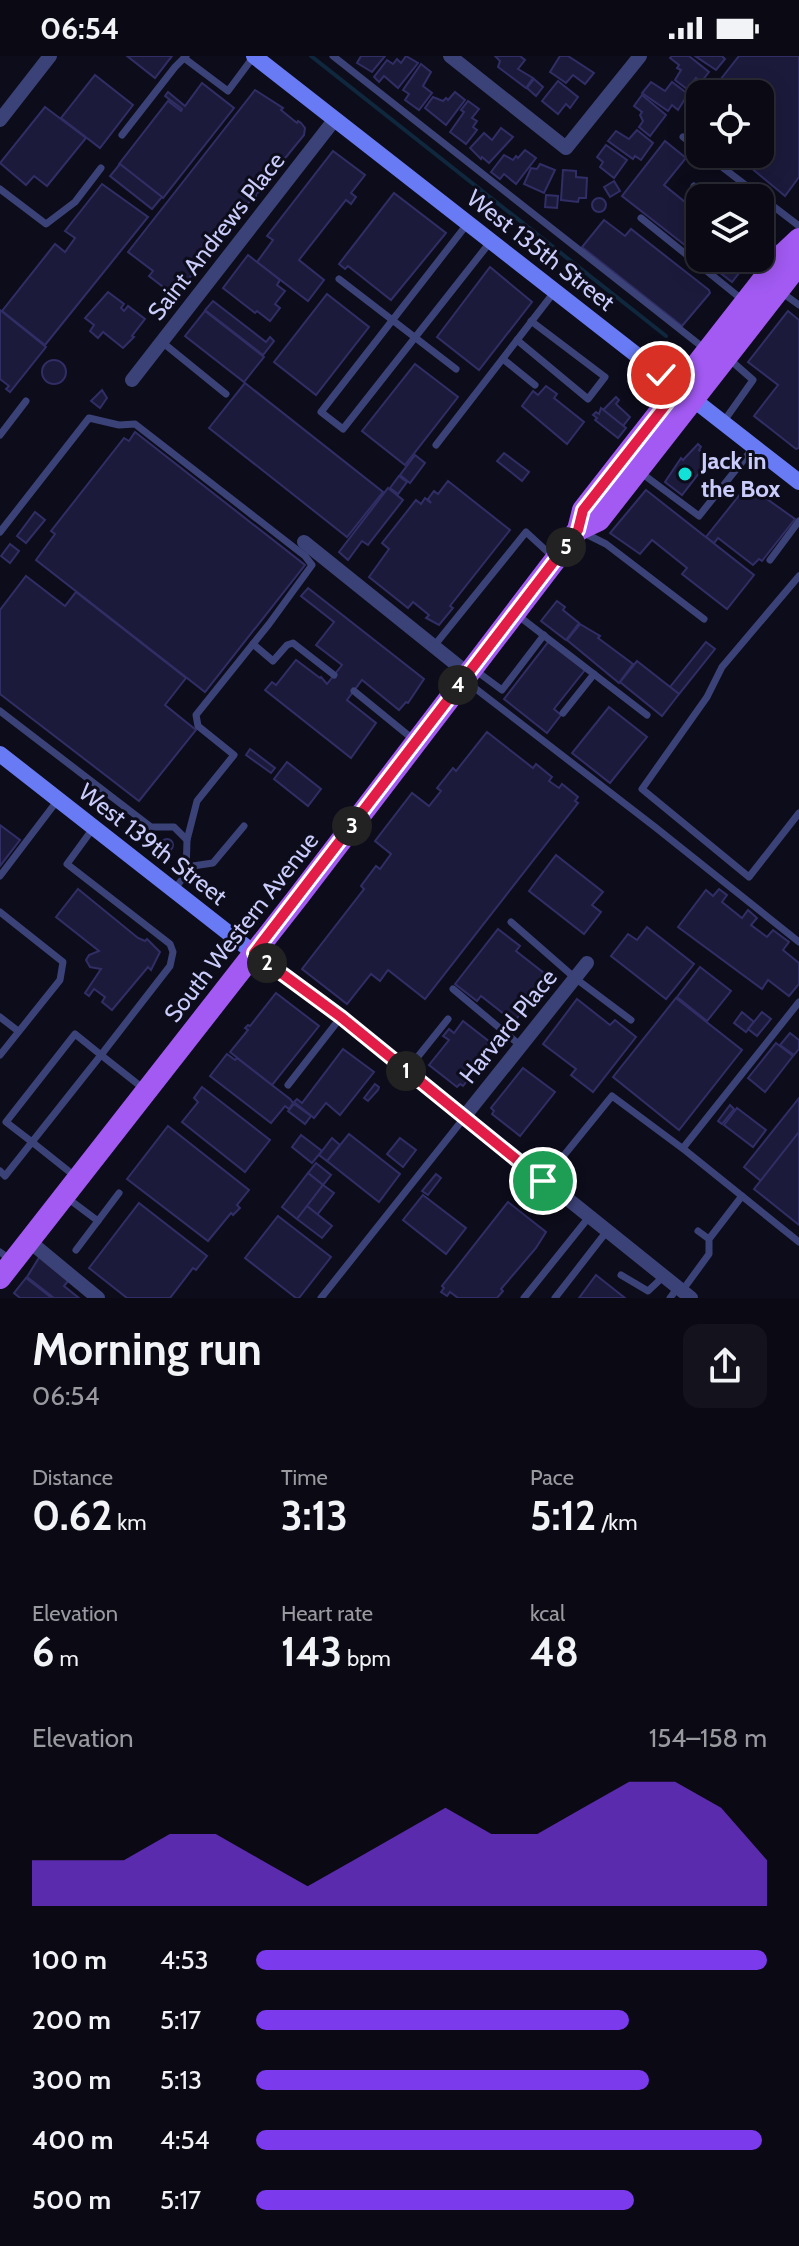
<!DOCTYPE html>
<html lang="en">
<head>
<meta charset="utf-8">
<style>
	body { margin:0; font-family:Cabin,sans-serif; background:#13121d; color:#f1f3f6; height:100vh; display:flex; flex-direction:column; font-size:30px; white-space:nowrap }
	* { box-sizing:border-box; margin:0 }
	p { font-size:26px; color:#999aa0 }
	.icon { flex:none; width:44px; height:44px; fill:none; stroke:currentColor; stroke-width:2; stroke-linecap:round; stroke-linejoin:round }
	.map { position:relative; height:1242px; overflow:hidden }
	.details { display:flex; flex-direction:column; background:#0a0914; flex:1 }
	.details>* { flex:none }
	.controls { position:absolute; left:686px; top:24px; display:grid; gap:16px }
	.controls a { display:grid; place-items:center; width:88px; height:88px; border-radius:16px; background:#0a0914; box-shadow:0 4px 20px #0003,0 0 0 2px #2a2a34; font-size:40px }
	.pin { position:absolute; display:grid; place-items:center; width:68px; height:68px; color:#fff; margin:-34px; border:4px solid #fff; border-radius:50%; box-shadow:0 2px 8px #0007 }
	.km { position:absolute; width:40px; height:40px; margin:-20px; border-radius:50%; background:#222; color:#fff; font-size:22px; line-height:40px; text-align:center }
	.round { display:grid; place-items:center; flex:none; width:84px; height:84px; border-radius:16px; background:#13121d }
	.overview { display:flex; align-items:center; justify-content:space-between; height:136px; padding:0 32px }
	h1 { font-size:44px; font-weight:800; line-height:60px }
	.stats { display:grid; grid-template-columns:repeat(3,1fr); gap:12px; height:136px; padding:8px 32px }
	.stats div { display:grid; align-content:center }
	.stats b { font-size:40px; font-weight:800 }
	.stats small { font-size:22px; font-weight:400 }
	.stats p { font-size:22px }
	.chart { height:224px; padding:16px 32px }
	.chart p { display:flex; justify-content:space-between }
	.chart svg { width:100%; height:144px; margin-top:8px; fill:#7c3aed; opacity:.7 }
	ul { padding:0 32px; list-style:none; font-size:26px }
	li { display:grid; grid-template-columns:128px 96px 1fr; align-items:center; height:60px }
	li i { height:20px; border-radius:10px; background:#7c3aed }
	.status { display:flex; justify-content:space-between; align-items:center; height:56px; padding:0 40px; background:#0a0914; direction:ltr }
	.status svg { height:22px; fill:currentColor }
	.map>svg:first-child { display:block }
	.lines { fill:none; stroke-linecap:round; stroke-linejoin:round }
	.stream { stroke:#0f283d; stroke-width:4 }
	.building { fill:#1c1a3b; stroke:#302e65; stroke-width:2 }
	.lane { stroke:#3b4277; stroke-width:7 }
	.street { stroke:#3b4277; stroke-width:14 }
	.secondary { stroke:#697bf4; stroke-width:16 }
	.primary { stroke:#a25af3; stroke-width:22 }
	.route-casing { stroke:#fff; stroke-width:16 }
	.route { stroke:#e11d48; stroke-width:10 }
	.poi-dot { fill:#11e1d6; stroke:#0d0c1b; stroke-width:3 }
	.labels { text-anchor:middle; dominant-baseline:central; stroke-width:6; stroke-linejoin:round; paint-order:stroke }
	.street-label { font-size:24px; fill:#caccfb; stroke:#0d0c1b }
	.poi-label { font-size:24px; font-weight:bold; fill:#caccfb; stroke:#0d0c1b; text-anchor:start }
</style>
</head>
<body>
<div class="status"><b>06:54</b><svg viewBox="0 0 49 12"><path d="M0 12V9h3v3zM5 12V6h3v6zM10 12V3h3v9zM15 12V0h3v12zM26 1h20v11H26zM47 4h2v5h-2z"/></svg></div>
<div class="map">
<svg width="799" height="1242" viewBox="0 0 799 1242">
	<rect width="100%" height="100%" fill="#0d0c1b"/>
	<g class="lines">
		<!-- stream -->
		<path class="stream" d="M311 0 666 280"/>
	</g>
	<!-- building -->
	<g class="building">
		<path d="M127 0H172L155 22Z"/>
		<path d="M385 0 372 16 357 7 361 0Z"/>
		<path d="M406 0 418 7 398 32 384 20 379 26 374 21 387 4 393 8 397 3 401 7Z"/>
		<path d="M495 0H520L525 4 518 13 533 22 526 32 498 11 500 5Z"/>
		<path d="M560 0H568L594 17 585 28 573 19 566 27 550 16Z"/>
		<path d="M672 0H689L709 16 701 26 696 22 687 33 675 24 681 14 677 12 679 9 670 2Z"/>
		<path d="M695 0H722L725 3 716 14Z"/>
		<path d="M739 0H799V121L785 140 750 111 748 113 742 108 743 106 733 98H760V38H709Z"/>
		<path d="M421 8 431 16 423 30 432 37 419 54 405 44 409 38 403 34Z"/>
		<path d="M95 19 133 49 100 92 61 62Z"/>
		<path d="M534 23 543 31 536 40 527 32Z"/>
		<path d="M558 25 578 41 570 52 566 48 558 58 542 45Z"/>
		<path d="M651 26 665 35 672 26 688 38 678 54 672 49 668 55 642 37Z"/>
		<path d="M202 27 234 52 163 142 119 108 168 45 181 55 182 53 165 40 168 36 185 50Z"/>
		<path d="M255 34 283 52 281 54 297 67 298 65 301 67 305 72 304 79 260 133 262 134 256 138V143L253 141 220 183 222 185 216 189 218 190 216 193 214 191 179 235 175 232 171 237 149 220 153 215 128 196Z"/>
		<path d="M455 36 465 44 446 69 425 52 433 41 443 45 446 42 448 44Z"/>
		<path d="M642 39 666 59 650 80 639 71 643 65 640 59 642 56 634 50Z"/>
		<path d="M468 45 479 53 472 62 477 65 473 71 477 74 466 88 450 76 464 56 461 54Z"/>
		<path d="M700 49V72L689 63Z"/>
		<path d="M45 51 86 82 47 130 34 120 26 129 0 107Z"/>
		<path d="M501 72 513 81 489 107 482 101 481 103 470 92 484 77 492 84Z"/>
		<path d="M637 74 653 87 641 104 635 100 633 103 608 85 616 75 629 83Z"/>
		<path d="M665 85 686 102 664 129 700 158V201L622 140Z"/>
		<path d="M606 89 627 104 614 122 600 111 603 106 597 101Z"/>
		<path d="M525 94 536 102 516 128 504 118 500 123 491 116 504 99 513 104 516 100 518 102Z"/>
		<path d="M333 95 365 119 351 137 356 141 351 148 346 144 299 204 324 224 308 245 257 206 273 184 267 180Z"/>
		<path d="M120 108 162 141 152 153 110 120Z"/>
		<path d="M540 108 555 114 544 137 524 128 531 112 537 113Z"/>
		<path d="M563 114 576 115V121L587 122 586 142H579L578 146 561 144Z"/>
		<path d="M614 125 620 135 610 141 604 131Z"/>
		<path d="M102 128 148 161 45 289 2 255 55 188 65 196 75 182 65 175Z"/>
		<path d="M394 137 446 177 391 244 348 210 345 213 339 208Z"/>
		<path d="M546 139 558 140 557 152 545 151Z"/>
		<circle cx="599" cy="149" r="7"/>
		<path d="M604 164 625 180 631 173 709 234 710 237 682 270 582 191Z"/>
		<path d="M248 199 280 224 277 229 285 235 275 248 280 252 270 265 257 255 255 257 223 232Z"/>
		<path d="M701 202H751L732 226Z"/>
		<path d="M490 211 532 246 479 314 437 281Z"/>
		<path d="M108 236 124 248 121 252 124 255 128 250 145 263 132 280 134 281 123 292 103 276 98 282 90 275 94 269 85 262Z"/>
		<path d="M327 238 369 271 316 339 274 306Z"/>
		<path d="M213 245 266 286 270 281 274 285 263 299 205 254Z"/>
		<path d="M0 254 46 291 10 336 6 333 9 330 0 323Z"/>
		<path d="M205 255 264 301 244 326 185 280Z"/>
		<path d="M788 255 799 264V392L796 393 754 360 778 329 748 306Z"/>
		<circle cx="54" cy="316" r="12"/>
		<path d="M415 308 458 341 405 409 362 375Z"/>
		<path d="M245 327 383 436 347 481 209 372Z"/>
		<path d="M546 330 557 338 554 342 584 366 567 388 522 350 533 335 538 339Z"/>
		<path d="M102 334 107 342 100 352 91 345Z"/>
		<path d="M616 341 619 344 616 348 630 361 623 370 603 354Z"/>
		<path d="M601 352 626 372 618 382 595 364 597 362 593 359 596 356 599 358Z"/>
		<path d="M135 376 305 509 205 636 36 504 55 478 51 475 124 382 129 385Z"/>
		<path d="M698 388 701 391 699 394 710 403 682 439 665 426 681 402 683 404Z"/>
		<path d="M504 397 529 416 522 425 497 405Z"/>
		<path d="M415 399 425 407 410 427 400 419Z"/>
		<path d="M399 420 407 426 398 438 390 432Z"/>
		<path d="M448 425 510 474 450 550 453 552 439 569 426 562 429 559 413 546 408 552 369 521 389 493 382 487 416 444 421 448 425 442 431 447 428 443 434 435 438 438Z"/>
		<path d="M749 427 761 437 760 438 795 463 762 505 759 503 753 509 718 482 714 487 706 481Z"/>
		<path d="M388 432 403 444 368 489 362 485 348 504 339 496Z"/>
		<path d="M646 434 754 519 727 553 682 518 687 512 652 484 640 498 610 477Z"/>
		<path d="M35 456 45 464 26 487 17 480Z"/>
		<path d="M10 488 19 495 10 507 1 500Z"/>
		<path d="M26 520 65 550 76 536 186 622 165 649 196 674 139 745 0 638V554Z"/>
		<path d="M308 532 424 623 408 647 406 646 399 654 362 624 347 644 376 667 351 702 265 634 272 626 276 629 296 604 320 622 321 621 327 628 342 609 316 589 334 566 301 540Z"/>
		<path d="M557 545 565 551 563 554 579 567 566 584 541 565Z"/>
		<path d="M580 568 600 580 598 582 633 608 619 627 567 584Z"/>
		<path d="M549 585 585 614 554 653 561 659 547 677 504 643Z"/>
		<path d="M706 586 715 593 679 638 670 631Z"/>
		<path d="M637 605 679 638 662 660 620 626Z"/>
		<path d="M609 651 647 681 610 727 572 697Z"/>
		<path d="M487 676 533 712 536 708 552 721 549 725 559 732 562 728 578 741 575 745 578 747 425 943 388 914 380 925 371 918 347 948 302 913 364 833 361 830 376 810 380 813 391 798 375 785 412 737 429 750 441 735 437 732 453 712 456 715Z"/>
		<path d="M250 693 275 712 271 717 246 699Z"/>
		<path d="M287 706 321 733 308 750 274 723Z"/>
		<path d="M0 769 20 784 0 810Z"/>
		<circle cx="167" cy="789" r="6"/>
		<path d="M556 799 603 836 592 849 601 856 584 878 529 835Z"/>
		<path d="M78 833 138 882 145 885 147 883 160 896 151 914 148 911 112 954 102 946 105 941 94 933 89 940 85 937 101 913 90 911 86 904 89 899 99 895 56 861Z"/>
		<path d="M719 833 727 839 722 846 742 862 748 854 757 862 751 869 767 881 773 874 789 886 783 894 799 907V928L789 940 768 924 762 933 678 871 706 834 713 840Z"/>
		<path d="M647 871 694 908 666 943 611 900 628 878 637 884Z"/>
		<path d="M498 873 520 890 516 895 549 921 514 966 481 940 477 945 455 928Z"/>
		<path d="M700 911 731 935 707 965 677 941Z"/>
		<path d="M276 937 319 970 272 1029 230 996 248 974 245 972 248 969 250 970Z"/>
		<path d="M676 942 742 994 679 1074 613 1021Z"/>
		<path d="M577 943 610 969 615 964 636 981 593 1036 571 1019 576 1013 543 988Z"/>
		<path d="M742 956 754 966 746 976 734 967Z"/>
		<path d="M762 956 771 963 757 980 748 973Z"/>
		<path d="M463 965 495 990 463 1030 460 1028 457 1031 429 1009 449 984 443 980 449 973 454 977Z"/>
		<path d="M790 977 799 984V993L794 999 780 989Z"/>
		<path d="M776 987 793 1000 765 1036 748 1022Z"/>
		<path d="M343 993 374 1016 340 1059 326 1047 314 1062 294 1046 297 1043 302 1047Z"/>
		<path d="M227 998 235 1004 237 1002 290 1043 293 1047 289 1053 285 1050 271 1067 210 1020Z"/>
		<path d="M523 1012 555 1036 520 1080 492 1058 494 1055 491 1052Z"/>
		<path d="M375 1028 379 1031 378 1034 368 1045 364 1042Z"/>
		<path d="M202 1031 270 1084 245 1116 182 1066 198 1046 194 1042Z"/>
		<path d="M799 1042V1076L761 1125 744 1111Z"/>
		<path d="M294 1048 311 1060 305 1068 288 1055Z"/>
		<path d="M730 1049 734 1053 722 1068 718 1065Z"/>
		<path d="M737 1052 766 1074 753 1091 724 1069Z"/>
		<path d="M168 1070 249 1134 237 1149 240 1152 233 1159 231 1157 208 1185 127 1123Z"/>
		<path d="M799 1076V1169L754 1133Z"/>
		<path d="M349 1078 400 1118 379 1146 327 1105Z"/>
		<path d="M301 1079 322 1095 312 1107 292 1091Z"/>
		<path d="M332 1082 340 1089 327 1105 319 1099Z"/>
		<path d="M400 1082 416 1094 403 1111 387 1098Z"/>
		<path d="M316 1107 331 1119 323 1129 308 1117Z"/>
		<path d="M308 1117 323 1129 297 1163 282 1151Z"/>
		<path d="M436 1118 441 1122 428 1139 422 1135Z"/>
		<path d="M323 1129 334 1137 317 1159 307 1150Z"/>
		<path d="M423 1139 466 1172 446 1198 403 1164Z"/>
		<path d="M508 1146 546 1176 536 1192 501 1233 503 1235 497 1242H458L450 1236 447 1240 441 1236 444 1232 442 1230Z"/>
		<path d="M139 1147 207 1200 196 1214 193 1212 170 1242H127L89 1212Z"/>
		<path d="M307 1150 332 1170 322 1182 297 1163Z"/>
		<path d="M278 1160 331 1201 299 1242H296L245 1202Z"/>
		<path d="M40 1200 70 1223 64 1230 79 1242H54L27 1221Z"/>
		<path d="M596 1219 625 1242H579Z"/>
		<path d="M26 1222 52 1242H20L14 1237Z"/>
	</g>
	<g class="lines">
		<!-- lane -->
		<g class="lane">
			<path d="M186 0 184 2 228 35 254 0"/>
			<path d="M333 0 705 293"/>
			<path d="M122 79 175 11 184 2"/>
			<path d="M683 81 700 94"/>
			<path d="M705 98 799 170"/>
			<path d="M694 130 710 142"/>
			<path d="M0 133 46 168 75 146 101 112"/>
			<path d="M641 162 744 245"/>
			<path d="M468 167 321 356 343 373 491 185"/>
			<path d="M760 180 781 197"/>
			<path d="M339 223 456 313"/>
			<path d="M781 236 799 249"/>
			<path d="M517 284 588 343 605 321 531 265"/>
			<path d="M162 286 226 338"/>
			<path d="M503 303 535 329"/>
			<path d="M724 365 753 324 728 302"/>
			<path d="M0 379 26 345"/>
			<path d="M436 389 555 235"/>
			<path d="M640 416 699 460 754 391"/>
			<path d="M0 476 89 362 119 369 135 368 305 500 312 509 269 568 196 659 198 670 234 699 197 745 187 784"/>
			<path d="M584 477 606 488 704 563"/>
			<path d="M770 504 799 465"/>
			<path d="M799 520 722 611 707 641 642 733 749 821 799 757"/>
			<path d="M516 558 647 659"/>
			<path d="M253 588 273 605 287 589 293 587 334 619"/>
			<path d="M434 590 526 476 552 500"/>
			<path d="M475 614 502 634 544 579"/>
			<path d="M467 626 655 771 799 886"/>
			<path d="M354 635 414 684"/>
			<path d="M0 655 151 771H174L187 784 186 818 174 834"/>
			<path d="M563 657 594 618"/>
			<path d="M94 771 67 808 170 888 173 896 170 910 101 999 144 1033"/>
			<path d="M186 811 213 807 244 770"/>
			<path d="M0 820 57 745"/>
			<path d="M0 856 63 906 60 924 0 999"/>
			<path d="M511 866 575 922 631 964"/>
			<path d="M453 933 521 990"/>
			<path d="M0 961 18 975"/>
			<path d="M408 1013 448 963"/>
			<path d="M288 1029 341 961"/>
			<path d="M683 1092 799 946"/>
			<path d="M0 1115 5 1120 32 1086 6 1066 75 978 101 999 32 1086 76 1121"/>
			<path d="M544 1124 612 1040 686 1095 799 1186"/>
			<path d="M66 1141 98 1165"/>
			<path d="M698 1175 709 1183"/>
			<path d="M76 1194 119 1137"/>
			<path d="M0 1196 11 1204"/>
			<path d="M621 1219 648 1235 664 1220"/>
			<path d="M682 1235 709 1198V1183L742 1140"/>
			<path d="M321 1242 464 1062"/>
			<path d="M524 1242 589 1161"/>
			<path d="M555 1242 607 1175"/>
			<path d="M670 1242 678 1231"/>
		</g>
		<!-- street -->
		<g class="street">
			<path d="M450 0 566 92 640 0"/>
			<path d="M0 64 50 0"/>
			<path d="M132 324 335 63"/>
			<path d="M304 486 467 617"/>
			<path d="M254 897 341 961 691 1242"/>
			<path d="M464 1061 587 907"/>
			<path d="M29 1185 98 1242"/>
		</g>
		<!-- secondary -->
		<g class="secondary">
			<path d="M254 0 799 426"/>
			<path d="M0 698 254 897"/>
		</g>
		<!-- primary -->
		<g class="primary">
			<path d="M578 474 599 464 799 208"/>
			<path d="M0 1222 298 841 578 474 583 454 783 198 799 183"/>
		</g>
	</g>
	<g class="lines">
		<defs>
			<path id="route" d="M543 1125 341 961 254 897 578 474 583 454 678 333 661 319"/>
		</defs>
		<!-- route casing -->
		<use href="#route" class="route-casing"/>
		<!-- route -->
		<use href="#route" class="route"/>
	</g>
	<!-- markers -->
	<circle class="poi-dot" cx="685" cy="418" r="8"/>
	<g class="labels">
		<!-- street labels -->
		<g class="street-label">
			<text transform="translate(216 180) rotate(-52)">Saint Andrews Place</text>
			<text transform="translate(541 194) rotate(38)">West 135th Street</text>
			<text transform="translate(153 788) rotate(38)">West 139th Street</text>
			<text transform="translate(241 871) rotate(-52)">South Western Avenue</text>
			<text transform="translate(508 970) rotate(-51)">Harvard Place</text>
		</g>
		<!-- poi labels -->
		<g class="poi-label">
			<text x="701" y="404">Jack in<tspan x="701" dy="28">the Box</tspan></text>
		</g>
	</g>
</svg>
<div class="controls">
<a><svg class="icon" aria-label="locate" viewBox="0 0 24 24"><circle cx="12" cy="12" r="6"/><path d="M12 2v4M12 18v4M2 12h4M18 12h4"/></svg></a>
<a><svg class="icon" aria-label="layers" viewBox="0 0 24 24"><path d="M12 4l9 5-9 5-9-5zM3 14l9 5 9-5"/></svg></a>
</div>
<div class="pin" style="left:543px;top:1125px;background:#1e9e55"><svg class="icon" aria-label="arrive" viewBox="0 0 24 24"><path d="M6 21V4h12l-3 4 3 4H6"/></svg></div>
<div class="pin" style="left:661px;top:319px;background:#d93025"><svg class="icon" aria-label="check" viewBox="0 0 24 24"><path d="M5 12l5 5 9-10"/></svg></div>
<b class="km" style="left:406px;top:1015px">1</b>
<b class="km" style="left:267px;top:907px">2</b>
<b class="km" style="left:352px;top:770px">3</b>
<b class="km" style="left:458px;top:629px">4</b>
<b class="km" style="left:566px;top:491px">5</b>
</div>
<section class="details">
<div class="overview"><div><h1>Morning run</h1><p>06:54</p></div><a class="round"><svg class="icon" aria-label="share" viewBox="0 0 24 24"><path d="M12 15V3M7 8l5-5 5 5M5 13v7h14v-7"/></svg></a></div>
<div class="stats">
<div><p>Distance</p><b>0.62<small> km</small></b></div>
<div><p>Time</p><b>3:13</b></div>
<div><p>Pace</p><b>5:12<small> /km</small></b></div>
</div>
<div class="stats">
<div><p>Elevation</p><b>6<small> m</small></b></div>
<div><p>Heart rate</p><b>143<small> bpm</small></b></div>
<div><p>kcal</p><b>48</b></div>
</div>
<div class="chart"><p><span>Elevation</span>154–158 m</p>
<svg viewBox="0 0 160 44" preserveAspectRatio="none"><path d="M0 44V30L10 30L20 30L30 22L40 22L50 30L60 38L70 30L80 22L90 14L100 22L110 22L120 14L130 6L140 6L150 14L160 30V44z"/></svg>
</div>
<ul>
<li><b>100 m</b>4:53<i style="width:100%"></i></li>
<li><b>200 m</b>5:17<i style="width:73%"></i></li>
<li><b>300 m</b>5:13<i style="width:77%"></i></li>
<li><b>400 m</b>4:54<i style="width:99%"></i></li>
<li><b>500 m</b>5:17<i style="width:74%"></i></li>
</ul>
</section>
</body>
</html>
